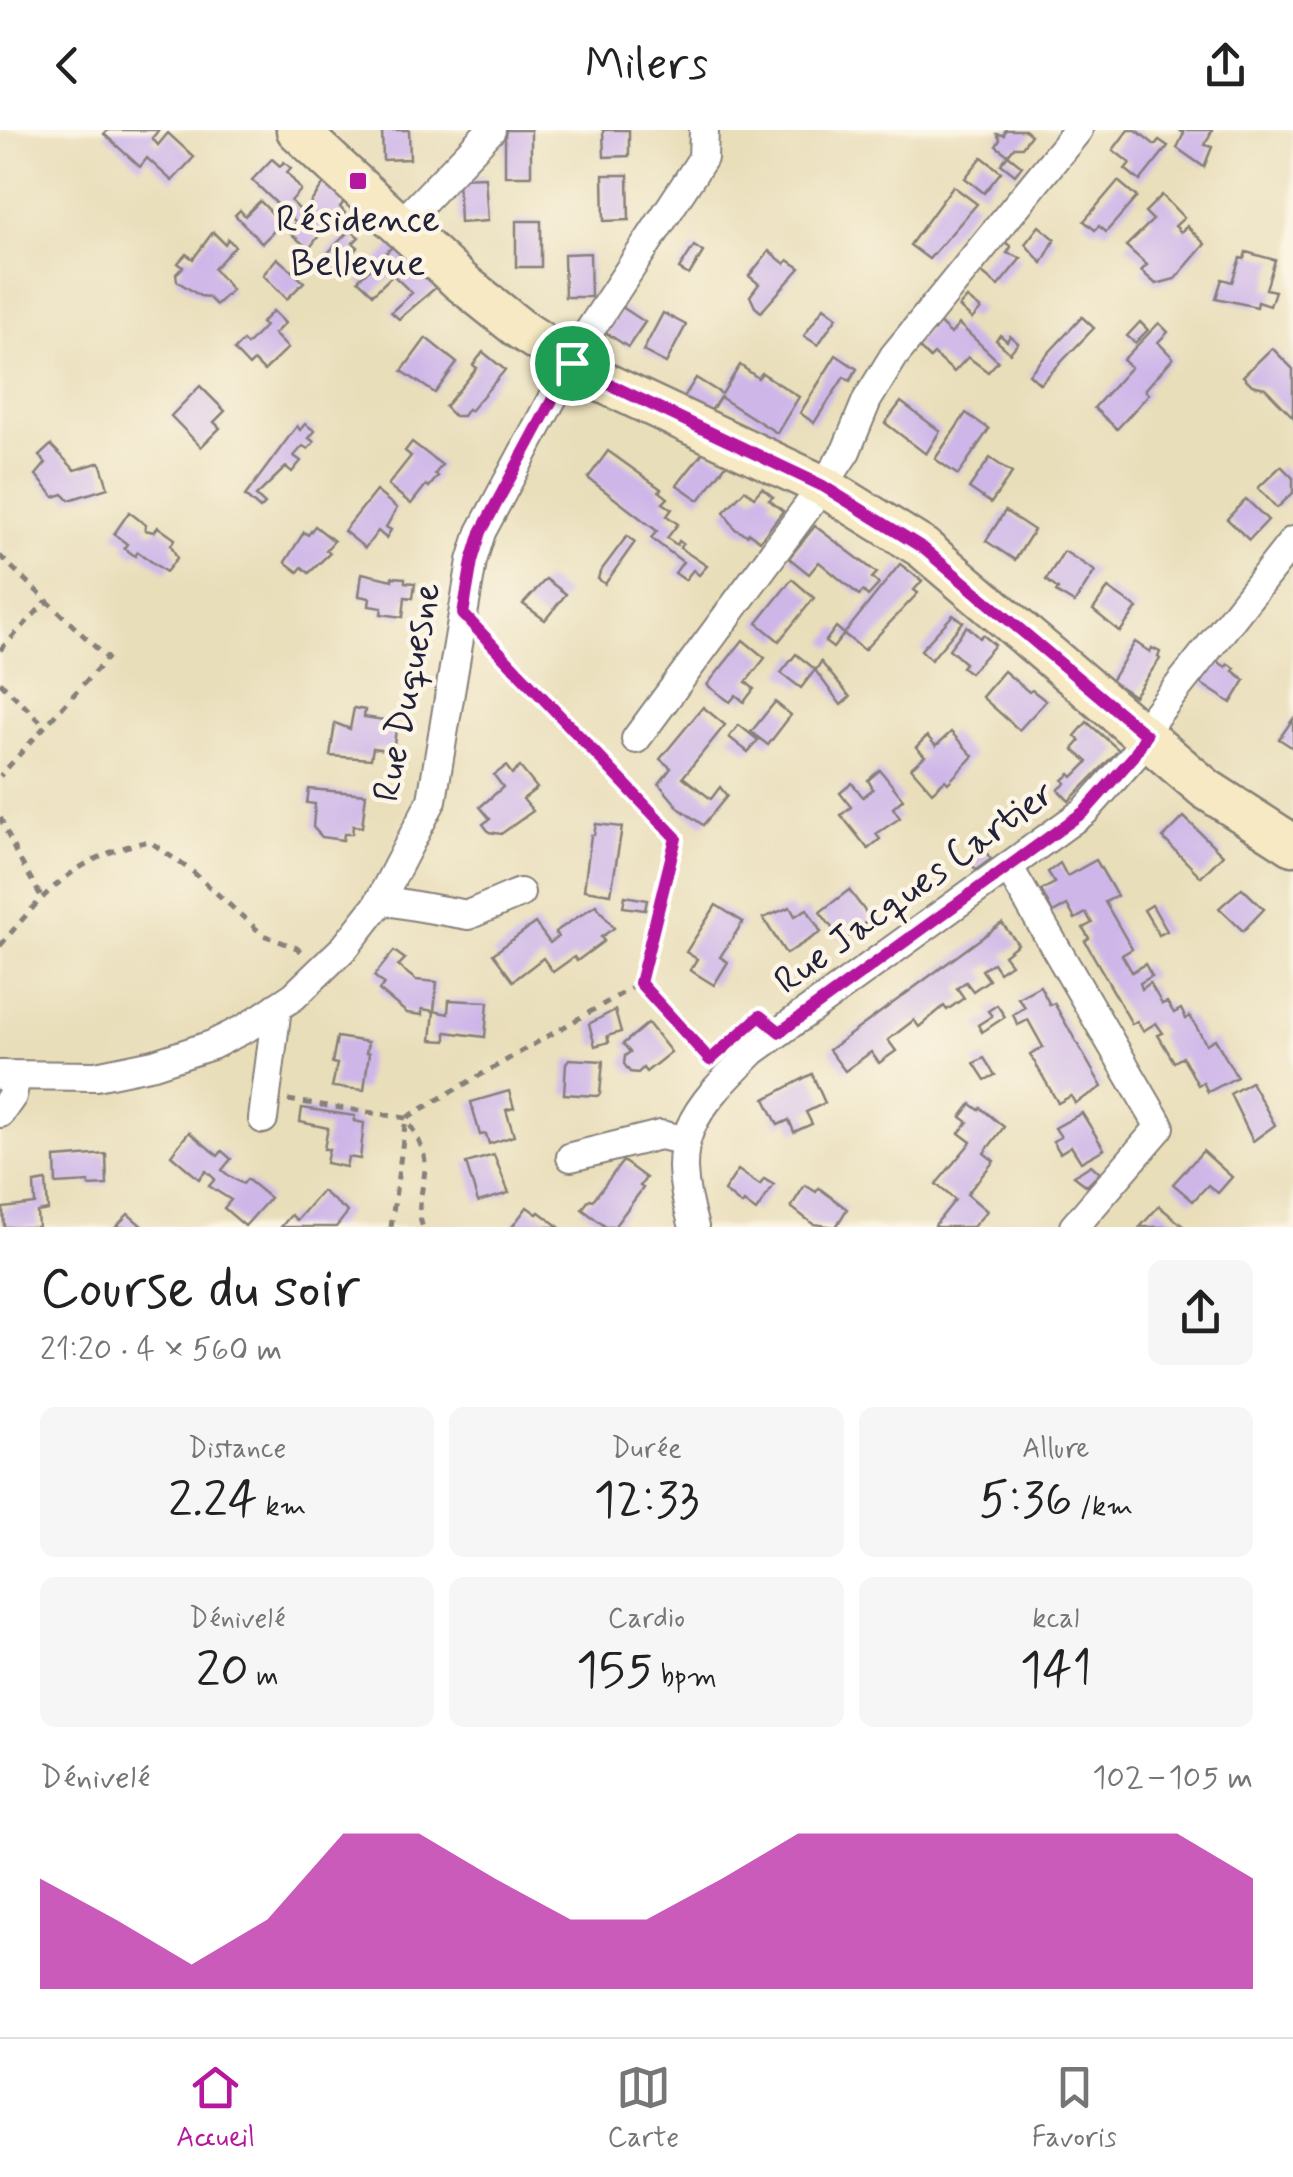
<!DOCTYPE html>
<html lang="fr">
<head>
<meta charset="utf-8">
<style>
	body { margin:0; font-family:Mynerve,sans-serif; background:#f6f6f6; color:#222; height:100vh; display:flex; flex-direction:column; font-size:38px; white-space:nowrap }
	* { box-sizing:border-box; margin:0 }
	p { font-size:32px; color:#767676 }
	.icon { flex:none; width:55px; height:55px; fill:none; stroke:currentColor; stroke-width:2; stroke-linecap:round; stroke-linejoin:round }
	.map { position:relative; height:1097px; overflow:hidden }
	.drawer { display:flex; flex-direction:column; background:#fff; flex:1 }
	.drawer>* { flex:none }
	.pin { position:absolute; display:grid; place-items:center; width:85px; height:85px; color:#fff; margin:-42px; border:5px solid #fff; border-radius:50%; box-shadow:0 2px 10px #0007 }
	.round { display:grid; place-items:center; flex:none; width:105px; height:105px; border-radius:15px; background:#f6f6f6 }
	.head { display:flex; align-items:center; justify-content:space-between; height:170px; padding:0 40px }
	h1 { font-size:55px; font-weight:600; line-height:75px }
	.stats { display:grid; grid-template-columns:repeat(3,1fr); gap:15px; height:170px; padding:10px 40px }
	.stats div { display:grid; align-content:center; border-radius:15px; background:#f6f6f6; text-align:center }
	.stats b { font-size:50px; font-weight:600 }
	.stats small { font-size:28px; font-weight:400 }
	.stats p { font-size:28px }
	.chart { height:280px; padding:20px 40px }
	.chart p { display:flex; justify-content:space-between }
	.chart svg { width:100%; height:180px; margin-top:10px; fill:#b5179e; opacity:.7 }
	header { display:flex; justify-content:space-between; align-items:center; height:130px; padding:0 40px; background:#fff; font-size:45px; font-weight:600 }
	.dock { display:flex; justify-content:space-around; align-items:center; height:140px; border-top:2px solid #e0e0e0; background:#fff; font-size:28px; color:#767676 }
	.dock a { display:grid; justify-items:center; gap:5px }
	.dock .current { color:#b5179e }
	.map>svg:first-child { display:block }
	.building { fill:#ceb6e9 }
	.lines { fill:none; stroke-linecap:round; stroke-linejoin:round }
	.street-casing { stroke:#86807a; stroke-width:32 }
	.secondary-casing { stroke:#86807a; stroke-width:45 }
	.path { stroke:#86807a; stroke-width:5; stroke-dasharray:8 8; stroke-linecap:butt }
	.street { stroke:#fff; stroke-width:28 }
	.secondary { stroke:#f6e9c3; stroke-width:40 }
	.route-casing { stroke:#fff; stroke-width:20 }
	.route { stroke:#b5179e; stroke-width:12 }
	.poi-dot { fill:#b5179e; stroke:#fcf5e5; stroke-width:4 }
	.labels { text-anchor:middle; dominant-baseline:central; stroke-width:9; stroke-linejoin:round; paint-order:stroke }
	.poi-label { font-size:38px; fill:#22223b; stroke:#fcf5e5 }
	.street-label { font-size:38px; fill:#22223b; stroke:#fcf5e5 }
</style>
</head>
<body>
<header><svg class="icon" aria-label="back" viewBox="0 0 24 24"><path d="M15 5l-7 7 7 7"/></svg>Milers<svg class="icon" aria-label="share" viewBox="0 0 24 24"><path d="M12 15V3M7 8l5-5 5 5M5 13v7h14v-7"/></svg></header>
<div class="map">
<svg width="1293" height="1097" viewBox="0 0 1293 1097">
	<rect width="100%" height="100%" fill="#fcf5e5"/>
	<filter id="ink" filterUnits="userSpaceOnUse"><feTurbulence type="fractalNoise" baseFrequency=".01" numOctaves="2"/><feDisplacementMap in="SourceGraphic" scale="20" xChannelSelector="R" yChannelSelector="G"/><feConvolveMatrix kernelMatrix="1 2 1 2 8 2 1 2 1" color-interpolation-filters="sRGB"/></filter>
	<filter id="wash" filterUnits="userSpaceOnUse"><feTurbulence type="fractalNoise" baseFrequency=".0048" numOctaves="4" result="noise"/><feDisplacementMap in="SourceGraphic" scale="40" xChannelSelector="R" yChannelSelector="G"/><feGaussianBlur stdDeviation="2.25" result="paint"/><feColorMatrix in="noise" values="0 0 0 0 0 0 0 0 0 0 0 0 0 0 0 0 0 1.4 0 .05"/><feComposite in="paint" operator="in"/></filter>
	<g filter="url(#wash)">
		<rect width="100%" height="100%" fill="#e9deba"/>
		<g id="blocks">
			<!-- building -->
			<g class="building">
				<path d="M108 0H159L152 8 158 15 168 3 194 27 172 51 147 28 140 37 104 4Z"/>
				<path d="M382 0H409L410 29 383 30Z"/>
				<rect x="505" y="0" width="26" height="46"/>
				<path d="M603 0H629V26L604 27Z"/>
				<path d="M1005 0H1025L1031 5 1022 17H1014L1008 25 1022 36 1015 45 1001 34 1008 25 996 16 1000 10 997 4 1004 5Z"/>
				<path d="M1128 0H1136L1155 15 1159 10 1168 16 1140 51 1125 39 1130 33 1113 20Z"/>
				<path d="M1179 0H1212L1205 15 1212 17 1204 37 1177 18 1184 3Z"/>
				<path d="M982 27 1001 42 984 63 965 48Z"/>
				<path d="M272 29 280 36 284 32 291 38 287 42 301 60 291 71 303 83 326 51 346 69 340 77 345 83 337 93 332 88 309 119 289 102 296 92 252 50Z"/>
				<path d="M603 45H628L629 90 604 91Z"/>
				<path d="M485 47 488 91 460 93 458 48Z"/>
				<path d="M1118 51 1137 67 1106 102 1099 96 1095 100 1084 91Z"/>
				<path d="M953 56 977 74 929 129 910 115Z"/>
				<path d="M1162 65 1184 88 1175 96 1181 102 1187 96 1205 114 1175 149 1156 154 1141 141 1147 135 1126 116 1153 90 1145 82Z"/>
				<path d="M260 71 282 93 262 113 235 85 240 80 245 86Z"/>
				<rect x="516" y="91" width="25" height="46"/>
				<path d="M1039 96 1055 109 1042 133 1025 114Z"/>
				<path d="M350 100 359 107 353 113 358 117 342 133 338 129 331 136 322 129Z"/>
				<path d="M213 102 225 114 228 109 235 116 214 139 232 160 216 175 208 167 200 166 177 151 176 144 183 137 178 133 186 124 193 129Z"/>
				<path d="M1002 109 1011 117 1007 123 1021 128 998 156 977 139Z"/>
				<path d="M395 114 440 154 399 189 391 182 412 163 393 145 373 164 358 150Z"/>
				<path d="M694 116 703 122 689 145 679 139Z"/>
				<path d="M769 121 785 134 788 130 800 138 761 182 755 177 750 166 759 154 749 146Z"/>
				<path d="M1246 122 1275 130 1266 159 1275 161 1270 176 1258 172 1257 177 1216 168 1222 149 1232 152 1240 128 1244 129Z"/>
				<path d="M590 123 591 167H565L564 124Z"/>
				<path d="M277 128 304 152 287 169 263 145Z"/>
				<path d="M967 168 981 179 972 189 959 177Z"/>
				<path d="M622 177 645 192 628 217 605 202Z"/>
				<path d="M824 177 837 187 818 215 804 206Z"/>
				<path d="M273 181 285 193 274 204 288 218 264 241 254 231 249 236 234 220 243 211 247 215 265 196 261 193Z"/>
				<path d="M663 183 686 195 666 233 643 221Z"/>
				<path d="M1082 187 1094 198 1040 254 1029 244Z"/>
				<path d="M935 189 951 204 959 194 998 231 988 242 968 227 954 242 934 224 930 228 915 214Z"/>
				<path d="M1140 192 1148 200 1135 213 1127 206Z"/>
				<path d="M1159 193 1168 202 1158 212 1173 228 1145 260 1149 264 1117 299 1094 278 1131 237 1123 230Z"/>
				<path d="M1000 205 1007 211 1010 206 1018 213 1010 223 996 210Z"/>
				<path d="M426 208 457 233 435 263 402 241Z"/>
				<path d="M1272 218 1293 239V287L1265 258 1252 255 1243 246Z"/>
				<path d="M483 222 505 240 470 281 468 279 463 286H454L445 277 477 238 473 235Z"/>
				<path d="M836 225 857 239 850 251 844 247 814 293 800 283Z"/>
				<path d="M740 235 758 248 762 243 799 267 777 303 720 267 707 287 680 273 696 248 722 264Z"/>
				<path d="M200 256 225 281 214 292 220 298 201 317 171 286Z"/>
				<path d="M901 272 940 301 926 324 885 293Z"/>
				<path d="M966 283 989 299 958 345 935 329Z"/>
				<path d="M305 294 315 301 309 308 314 312 308 319 303 316 294 326 301 331 292 342 286 337 256 366 265 374 260 379 245 366 297 296 300 300Z"/>
				<path d="M412 312 442 335 435 344 438 346 429 357 426 355 411 374 388 355 411 326 405 321Z"/>
				<path d="M51 315 75 340 100 332 108 358 69 370 63 364 54 367 36 345 46 333 39 326Z"/>
				<path d="M608 321 661 359 659 361 668 368 663 373 672 379 667 386 678 394 667 408 677 415 679 411 683 414 680 418 707 436 699 445 693 440 685 450 675 443 683 432 651 408 657 401 588 348Z"/>
				<path d="M704 321 729 331 699 370 677 355Z"/>
				<path d="M990 328 1012 343 991 373 969 358Z"/>
				<path d="M1281 336 1293 348V363L1277 378 1258 358Z"/>
				<path d="M762 358 773 367 769 370 783 381 760 411 749 403 747 405 735 399 724 382 745 360 754 367Z"/>
				<path d="M376 361 397 378 386 397 391 400 386 408 378 401 365 418 344 401Z"/>
				<path d="M1246 369 1268 390 1249 410 1227 389Z"/>
				<path d="M1005 381 1034 400 1015 430 986 411Z"/>
				<path d="M129 382 146 395 145 400 154 402 158 397 175 409 171 415 177 428 166 442 138 422 135 426 124 418 127 414 114 404Z"/>
				<path d="M315 396 334 411 326 420 330 423 309 443 302 437 298 442 285 432 304 402 308 405Z"/>
				<path d="M815 396 877 443 872 448 879 454 868 466 863 461 859 465 819 432 809 444 789 428Z"/>
				<path d="M627 406 635 412 605 454 598 449 600 442Z"/>
				<path d="M1064 421 1095 441 1074 473 1056 462 1058 459 1046 450Z"/>
				<path d="M900 434 922 451 914 460 918 463 864 520 844 504Z"/>
				<path d="M362 443 392 450V447L405 448V452L415 453 413 468 405 467 403 487 381 484 382 478 369 476 370 468 359 466Z"/>
				<path d="M546 449 566 464 545 490 523 474Z"/>
				<path d="M792 449 814 468 779 511 757 493Z"/>
				<path d="M1108 458 1137 478 1120 502 1093 480Z"/>
				<path d="M953 485 963 492 931 530 921 520Z"/>
				<path d="M967 496 980 508 983 505 995 515 970 543 962 537 965 533 949 519Z"/>
				<path d="M836 497 844 504 833 518 825 512Z"/>
				<path d="M743 510 765 528 746 552 754 559 744 572 736 565 730 572 707 555Z"/>
				<path d="M1135 512 1150 522 1152 518 1160 522 1158 527 1160 529 1134 566 1111 551Z"/>
				<path d="M796 524 816 540 821 532 850 567 841 575 815 540 801 558 781 543Z"/>
				<path d="M1215 530 1226 537 1228 534 1235 538 1233 541 1245 550 1231 573 1200 553Z"/>
				<path d="M1004 541 1029 562 1032 560 1046 571 1019 600 982 567Z"/>
				<path d="M775 572 791 585 768 615 751 602Z"/>
				<path d="M703 577 725 595 683 647 711 669 720 657 727 666 703 695 680 679 659 654 671 638 660 629Z"/>
				<path d="M354 578 365 580 364 587 397 592 393 621 373 618 371 629 330 626 335 593 350 599Z"/>
				<path d="M1293 589V618L1279 609Z"/>
				<path d="M1087 592 1119 620 1069 671 1058 660 1066 653 1063 650 1070 644 1073 647 1088 632 1073 619 1080 611 1075 606Z"/>
				<path d="M739 595 758 610 748 622 729 607Z"/>
				<path d="M951 602 973 626 948 653 945 650 932 662 911 638 925 626 916 617 927 606 936 616Z"/>
				<path d="M506 636 512 644 520 637 537 658 523 669 533 681 501 704 489 702 483 694 490 689 480 677 503 657 494 645Z"/>
				<path d="M880 640 903 669 893 678 900 688 876 704 880 709 868 719 841 685 851 677 840 663 852 653 863 667 873 659 868 650Z"/>
				<path d="M309 659 366 664 362 697 353 696 352 704H344L343 710 322 707 313 697 315 674 307 673Z"/>
				<path d="M1184 687 1223 725 1201 747 1163 708Z"/>
				<path d="M596 694 622 697 611 764 584 760 591 705H594Z"/>
				<path d="M985 721 991 729 976 740 970 732Z"/>
				<path d="M1096 730 1117 766 1105 772 1132 819 1122 825 1132 842 1145 834 1152 846 1140 853 1142 859 1150 853 1162 874 1167 872 1174 883 1181 879 1186 889 1190 886 1206 914 1215 909 1237 947 1208 962 1203 952 1198 955 1183 927 1174 932 1158 905 1163 903 1156 893 1143 901 1137 891 1132 894 1085 811 1089 808 1083 798 1092 793 1086 783 1075 789 1067 775 1053 783 1041 760 1055 753 1048 742 1060 733 1067 746Z"/>
				<path d="M1242 758 1264 779 1243 801 1219 778Z"/>
				<path d="M849 760 871 789 842 811 820 782Z"/>
				<path d="M625 766 647 770 645 780 623 777Z"/>
				<path d="M596 775 614 798 601 807 604 811 577 831 574 827 553 842 543 828 513 851 493 824 535 793 550 813 558 807 555 802Z"/>
				<path d="M716 775 743 792 720 827 728 832 714 855 690 840 697 829 686 822Z"/>
				<path d="M1152 775 1167 801 1159 805 1144 780Z"/>
				<path d="M790 777 795 786 807 779 821 802 786 824 763 788Z"/>
				<path d="M1002 793 1018 814 1004 825 1011 834 999 842 993 833 982 840 989 850 973 861 966 852 957 858 964 868 947 880 944 876 919 897 914 890 888 910 896 921 879 933 871 922 845 941 829 920Z"/>
				<path d="M394 821 405 829 398 836 416 850 437 852 434 881 422 879V885L407 883 379 860 384 854 374 846Z"/>
				<path d="M1040 856 1050 875 1054 873 1102 957 1075 973 1071 966 1058 973 1030 924 1043 917 1028 890 1018 895 1013 885 1025 877 1018 868Z"/>
				<path d="M449 870 488 872 485 907 446 902V911L431 910 434 881 448 884Z"/>
				<path d="M997 875 1005 887 982 902 978 895 992 886 988 881Z"/>
				<path d="M615 880 621 902 607 906 609 912 595 916 589 894Z"/>
				<path d="M648 893 671 922 646 942 643 938 638 943 630 942 624 934 625 926 630 922 623 914Z"/>
				<path d="M337 907 368 912 366 923H369L364 960 332 957 337 934 332 933Z"/>
				<path d="M984 928 995 945 985 950 974 933Z"/>
				<path d="M569 929 603 931 600 964 597 966 564 964 566 933Z"/>
				<path d="M812 944 825 973 806 982 812 994 794 1002 789 990 778 995 765 969Z"/>
				<path d="M1251 952 1275 995 1253 1011 1230 964Z"/>
				<path d="M509 961 514 978 506 980 514 1006 489 1014 486 1004 480 1005 471 972Z"/>
				<path d="M971 974 979 980 981 978 1004 997 984 1023 994 1031 967 1064 987 1081 973 1097H937L935 1095 955 1070 936 1054 971 1012 959 1003 968 992 961 987Z"/>
				<path d="M302 978 355 986 354 991 364 993 360 1029 348 1027 346 1037 326 1033 329 1019H324L328 998 300 992Z"/>
				<path d="M1082 983 1104 1019 1081 1032 1071 1016 1060 1023 1053 1011 1061 1007 1055 998Z"/>
				<path d="M189 1002 218 1026 222 1021 231 1029 222 1040 229 1046 243 1054 247 1049 270 1068 245 1096 224 1078 231 1070 209 1056 215 1049 206 1041 199 1049 171 1025Z"/>
				<path d="M1203 1021 1232 1047 1218 1063 1208 1055 1193 1071 1173 1054Z"/>
				<path d="M106 1024 107 1055 89 1056V1052L56 1054 55 1028Z"/>
				<path d="M494 1025 509 1063 478 1072 466 1033Z"/>
				<path d="M623 1031 646 1048 640 1056 643 1058 614 1097H606L582 1079 590 1069 593 1070Z"/>
				<path d="M1091 1035 1100 1043 1087 1056 1074 1046Z"/>
				<path d="M738 1040 760 1055 764 1049 774 1055 756 1081 744 1072 742 1075 724 1061Z"/>
				<path d="M46 1051 48 1080 37 1082 38 1097H4L3 1078 35 1074 34 1053Z"/>
				<path d="M805 1055 816 1062 819 1058 847 1079 836 1097 813 1094 791 1077Z"/>
				<path d="M322 1061 348 1082 336 1097H281L291 1085 297 1090Z"/>
				<path d="M1159 1076 1184 1097H1140Z"/>
				<path d="M527 1077 537 1084 539 1082 559 1097H512Z"/>
				<path d="M128 1084 143 1097H116Z"/>
			</g>
		</g>
	</g>
	<g filter="url(#ink)">
		<use href="#blocks" fill-opacity="0" stroke="#86807a" stroke-width="2.5"/>
		<g class="lines">
			<defs>
				<g id="street">
					<path d="M400 95 491 0"/>
					<path d="M636 609 823 356 846 321 867 270 894 226 1078 0"/>
					<path d="M1009 738 1160 997 1074 1097"/>
					<path d="M381 770 468 785 520 763"/>
					<path d="M0 945 96 946 154 934 212 915 246 898 294 866 345 817 377 776 432 670 472 431 481 402 584 209 703 28 704 0"/>
					<path d="M0 983 12 966 16 947"/>
					<path d="M263 989 277 877"/>
					<path d="M571 1027 660 1005 684 1010"/>
					<path d="M694 1097C667 1007 691 983 753 921L1085 681 1134 626 1155 586 1293 411"/>
				</g>
				<path id="secondary" d="M297 0 460 151 520 199 600 251 823 356 923 418 1206 659 1293 715"/>
			</defs>
			<!-- street casing -->
			<use href="#street" class="street-casing"/>
			<!-- secondary casing -->
			<use href="#secondary" class="secondary-casing"/>
			<!-- path -->
			<g class="path">
				<path d="M0 426 107 528 0 646"/>
				<path d="M485 508 676 709 640 853 709 930"/>
				<path d="M0 520 47 471"/>
				<path d="M0 552 45 596"/>
				<path d="M0 687 16 723 42 768"/>
				<path d="M0 816C46 760 77 726 149 711L193 742 263 805 297 818 304 825"/>
				<path d="M288 970 406 988C414 1002 424 1016 425 1033 426 1053 414 1078 423 1097"/>
				<path d="M391 1097 406 988 640 853"/>
			</g>
			<!-- street -->
			<use href="#street" class="street"/>
			<!-- secondary -->
			<use href="#secondary" class="secondary"/>
		</g>
	</g>
	<g class="lines" filter="url(#ink)">
		<defs>
			<path id="route" d="M572 233 600 250 823 356 923 418 1146 605 1134 626 1085 681 780 902 760 886 710 930 640 853 676 708 463 484 472 431 481 402Z"/>
		</defs>
		<!-- route casing -->
		<use href="#route" class="route-casing"/>
		<!-- route -->
		<use href="#route" class="route"/>
	</g>
	<!-- markers -->
	<rect class="poi-dot" x="348" y="41" width="20" height="20" rx="5"/>
	<g class="labels">
		<!-- poi labels -->
		<g class="poi-label">
			<text x="358" y="90">Résidence<tspan x="358" dy="44">Bellevue</tspan></text>
		</g>
		<!-- street labels -->
		<g class="street-label">
			<text transform="translate(408 562) rotate(-79)">Rue Duquesne</text>
			<text transform="translate(915 758) rotate(-36)">Rue Jacques Cartier</text>
		</g>
	</g>
</svg>
<div class="pin" style="left:572px;top:233px;background:#1e9e55"><svg class="icon" aria-label="arrive" viewBox="0 0 24 24"><path d="M6 21V4h12l-3 4 3 4H6"/></svg></div>
</div>
<section class="drawer">
<div class="head"><div><h1>Course du soir</h1><p>21:20 · 4 × 560 m</p></div><a class="round"><svg class="icon" aria-label="share" viewBox="0 0 24 24"><path d="M12 15V3M7 8l5-5 5 5M5 13v7h14v-7"/></svg></a></div>
<div class="stats">
<div><p>Distance</p><b>2.24<small> km</small></b></div>
<div><p>Durée</p><b>12:33</b></div>
<div><p>Allure</p><b>5:36<small> /km</small></b></div>
</div>
<div class="stats">
<div><p>Dénivelé</p><b>20<small> m</small></b></div>
<div><p>Cardio</p><b>155<small> bpm</small></b></div>
<div><p>kcal</p><b>141</b></div>
</div>
<div class="chart"><p><span>Dénivelé</span>102–105 m</p>
<svg viewBox="0 0 160 44" preserveAspectRatio="none"><path d="M0 44V17L10 27L20 38L30 27L40 6L50 6L60 17L70 27L80 27L90 17L100 6L110 6L120 6L130 6L140 6L150 6L160 17V44z"/></svg>
</div>
</section>
<nav class="dock">
<a class="current"><svg class="icon" aria-label="home" viewBox="0 0 24 24"><path d="M3 11l9-7 9 7M6 9v11h12V9"/></svg>Accueil</a>
<a><svg class="icon" aria-label="map" viewBox="0 0 24 24"><path d="M3 6l6-2 6 2 6-2v14l-6 2-6-2-6 2zM9 4v14M15 6v14"/></svg>Carte</a>
<a><svg class="icon" aria-label="saved" viewBox="0 0 24 24"><path d="M7 4h10v16l-5-4-5 4z"/></svg>Favoris</a>
</nav>
</body>
</html>
